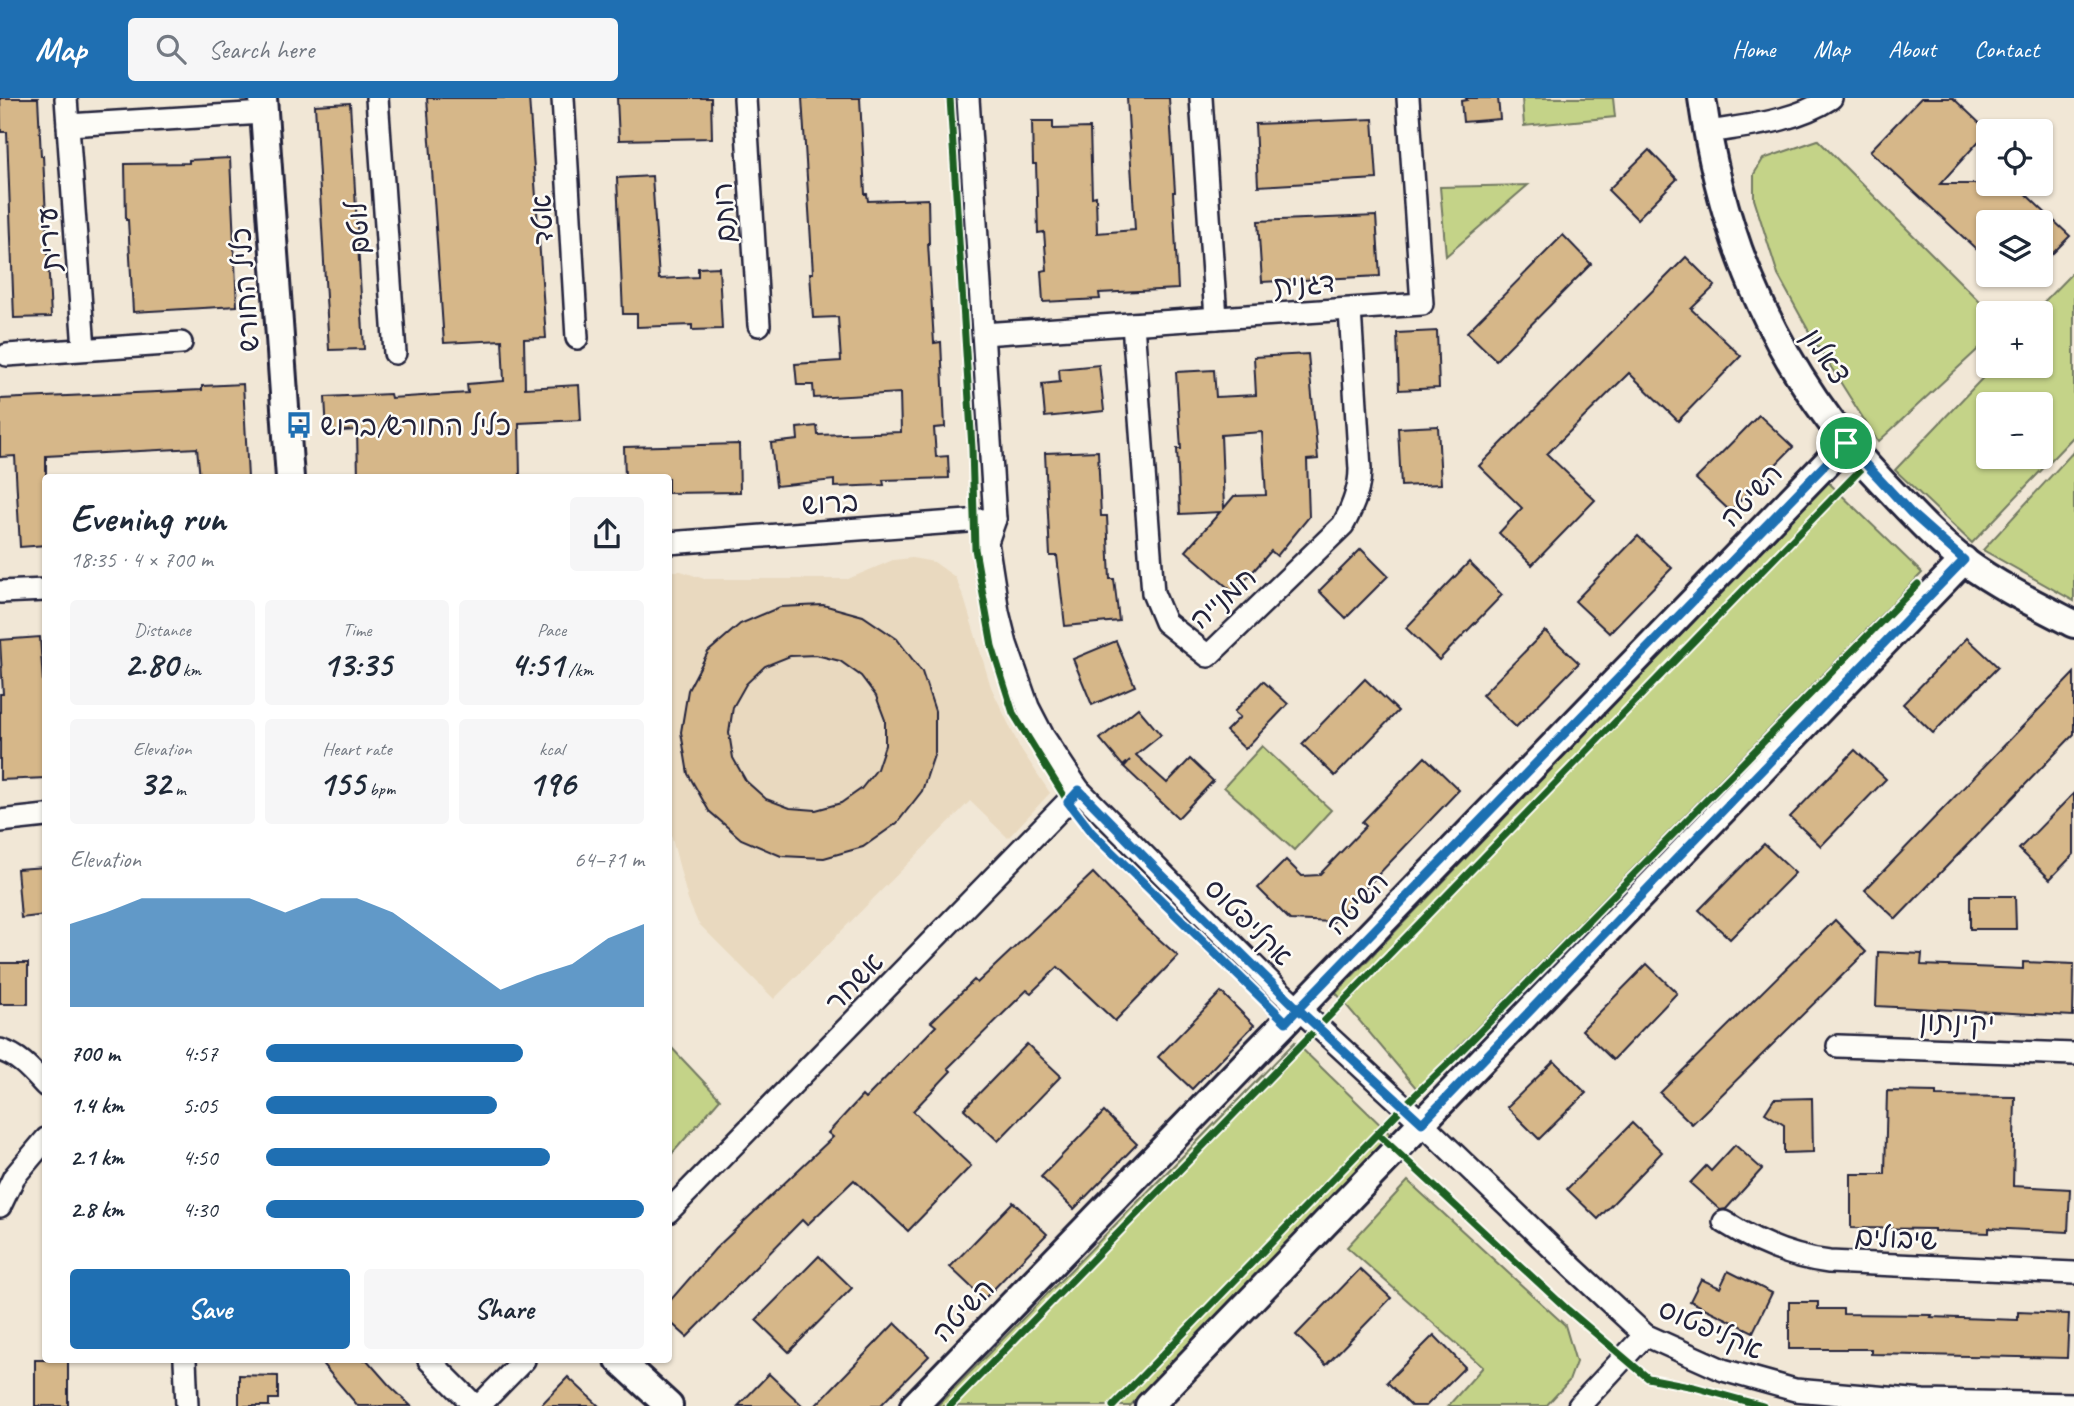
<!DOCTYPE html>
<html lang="en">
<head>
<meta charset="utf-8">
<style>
	body { margin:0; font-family:Caveat,"Playpen Sans Hebrew",sans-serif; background:#f6f6f7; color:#1f2937; height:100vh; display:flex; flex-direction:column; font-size:26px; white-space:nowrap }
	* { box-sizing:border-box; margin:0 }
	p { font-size:23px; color:#747a83 }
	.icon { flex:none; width:38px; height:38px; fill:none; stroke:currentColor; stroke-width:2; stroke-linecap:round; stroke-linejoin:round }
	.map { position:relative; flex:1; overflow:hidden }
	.sheet { position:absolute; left:42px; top:376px; width:630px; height:889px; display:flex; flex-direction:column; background:#fff; border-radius:7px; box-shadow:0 2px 5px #0004 }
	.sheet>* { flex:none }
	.buttons { position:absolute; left:1976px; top:21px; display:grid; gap:14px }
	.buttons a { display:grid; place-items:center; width:77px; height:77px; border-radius:7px; background:#fff; box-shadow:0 2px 5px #0004; font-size:35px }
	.pin { position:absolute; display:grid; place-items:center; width:60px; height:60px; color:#fff; margin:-30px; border:4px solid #fff; border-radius:50%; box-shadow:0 2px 7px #0007 }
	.round { display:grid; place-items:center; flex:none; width:74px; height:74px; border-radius:7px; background:#f6f6f7 }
	.overview { display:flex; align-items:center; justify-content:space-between; height:119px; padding:0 28px }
	h1 { font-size:38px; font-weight:700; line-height:52px }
	.metrics { display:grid; grid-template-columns:repeat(3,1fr); gap:10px; height:119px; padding:7px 28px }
	.metrics div { display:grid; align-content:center; border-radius:7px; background:#f6f6f7; text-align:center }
	.metrics b { font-size:35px; font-weight:700 }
	.metrics small { font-size:19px; font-weight:400 }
	.metrics p { font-size:19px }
	.chart { height:196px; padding:14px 28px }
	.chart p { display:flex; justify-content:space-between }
	.chart svg { width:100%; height:126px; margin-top:7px; fill:#1f6fb2; opacity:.7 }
	.cta { display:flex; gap:14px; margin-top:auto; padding:14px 28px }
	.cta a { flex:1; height:80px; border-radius:7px; background:#1f6fb2; color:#fff; font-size:28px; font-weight:700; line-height:80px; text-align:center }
	.cta a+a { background:#f6f6f7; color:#1f2937 }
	ul { padding:0 28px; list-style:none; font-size:23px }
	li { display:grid; grid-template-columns:112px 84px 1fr; align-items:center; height:52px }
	li i { height:18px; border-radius:9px; background:#1f6fb2 }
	header { display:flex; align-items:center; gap:42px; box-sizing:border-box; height:98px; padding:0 35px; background:#1f6fb2; color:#fff }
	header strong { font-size:33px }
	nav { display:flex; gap:38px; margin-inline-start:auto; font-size:24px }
	.search { width:490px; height:63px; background:#f6f6f7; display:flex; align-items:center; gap:18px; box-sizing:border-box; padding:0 24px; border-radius:7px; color:#747a83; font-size:26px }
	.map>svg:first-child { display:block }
	.built { fill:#e9d9bf }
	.green { fill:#c4d388; stroke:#737a62; stroke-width:2; fill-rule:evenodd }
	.building { fill:#d6b789; stroke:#22223b; stroke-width:2; fill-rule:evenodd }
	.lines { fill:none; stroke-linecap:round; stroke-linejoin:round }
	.minor-casing { stroke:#22223b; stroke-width:26 }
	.tertiary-casing { stroke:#22223b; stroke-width:32 }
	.minor { stroke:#fdfcf7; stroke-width:21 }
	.tertiary { stroke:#fdfcf7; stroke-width:26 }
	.cycleway-casing { stroke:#fdfcf7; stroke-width:11 }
	.cycleway { stroke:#1b5e20; stroke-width:7 }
	.route-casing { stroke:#fff; stroke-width:14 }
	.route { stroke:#1f6fb2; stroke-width:9 }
	.labels { text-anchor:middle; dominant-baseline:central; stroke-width:5; stroke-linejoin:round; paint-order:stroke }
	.street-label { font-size:28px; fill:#22223b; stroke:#fdfcf7 }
	.poi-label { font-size:28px; fill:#22223b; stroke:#fdfcf7; text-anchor:start }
</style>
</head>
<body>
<header>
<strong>Map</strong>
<div class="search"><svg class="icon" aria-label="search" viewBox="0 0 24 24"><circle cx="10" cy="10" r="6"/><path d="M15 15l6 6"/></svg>Search here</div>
<nav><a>Home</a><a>Map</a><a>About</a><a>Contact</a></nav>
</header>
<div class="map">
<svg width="2074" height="1308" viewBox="0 0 2074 1308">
	<rect width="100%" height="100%" fill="#f1e7d6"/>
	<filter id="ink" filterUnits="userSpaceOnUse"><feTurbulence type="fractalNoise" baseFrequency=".0143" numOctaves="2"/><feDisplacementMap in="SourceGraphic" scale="14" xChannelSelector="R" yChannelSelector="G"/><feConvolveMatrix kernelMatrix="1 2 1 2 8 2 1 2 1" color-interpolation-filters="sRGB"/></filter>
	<g filter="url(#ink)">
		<!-- built -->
		<path class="built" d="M912 460 934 464 955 479 964 500 991 589 1019 648 1050 695 1008 740 970 703 774 901 698 825 688 802 669 729 668 473H681L704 481H848L893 462Z"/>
		<!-- green -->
		<g class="green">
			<path d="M1522 0H1613L1615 19 1524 28Z"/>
			<path d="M1818 42 1991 215H1988V242L1878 344 1812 239 1778 177 1754 101V76L1763 61Z"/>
			<path d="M1528 87 1446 158 1440 89Z"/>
			<path d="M2074 173V338L1972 445 1895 372 1994 268H2040V215H2033ZM1988 306H2040V359H1988Z"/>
			<path d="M2074 353V503L1983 452Z"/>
			<path d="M1828 384 1922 475 1417 991 1336 895Z"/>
			<path d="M1262 648 1331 712 1294 752 1224 689Z"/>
			<path d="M1295 944 1393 1039 1130 1308H937Z"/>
			<path d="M669 947 720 1001 669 1059Z"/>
			<path d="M1408 1083 1565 1227 1576 1264 1569 1283 1546 1308H1448L1483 1269 1347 1149Z"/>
		</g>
		<!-- building -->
		<g class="building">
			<path d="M0 0H38L41 58H43L51 219 14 220 7 34H1Z"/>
			<path d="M427 0H529L546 240 524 241 525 290 579 287 581 322 519 325 520 380H358L357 332 327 334 325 299 390 296 391 300 468 295 467 286 504 283 502 242 444 245Z"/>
			<path d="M617 0H711L712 40 619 42Z"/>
			<path d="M802 0H860L865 96H867L868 103 928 101 929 145H928L934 245 941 244 945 329 934 330 936 359 948 358 949 380 883 382 884 387 834 389V382L776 388 771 345 798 342 797 330 817 328 818 337 901 334 900 295 814 300 813 287H797L795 266 841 263 838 219 813 220 810 175H813Z"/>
			<path d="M1127 0H1169L1175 94H1173L1178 191 1099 195 1100 201 1043 204 1041 173 1047 172 1044 134 1038 135 1036 66H1033L1032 23H1053V31L1090 30 1092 99 1096 98 1097 135 1135 132Z"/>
			<path d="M1466 0H1498L1500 21 1463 24 1461 3 1467 2Z"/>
			<path d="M1921 0H1953L1988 33 1940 86H2015L2070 138 2040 168V124H1988V162L1870 53Z"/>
			<path d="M350 5 364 251 329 252 315 7Z"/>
			<path d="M1373 21 1377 81 1258 88 1255 26Z"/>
			<path d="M1649 52 1677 81 1637 121 1608 92Z"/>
			<path d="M230 60 237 208 133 214 128 122H126L125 66 189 65V62Z"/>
			<path d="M652 78 659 181 698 179V170L719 169 722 231 692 232V227L637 229V216H623L617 80Z"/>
			<path d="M1376 118 1380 178 1262 184 1258 123Z"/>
			<path d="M1563 137 1591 166 1496 262 1467 234Z"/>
			<path d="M1686 159 1715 188 1691 211 1741 258 1678 323 1629 275 1547 356 1595 402 1532 467 1499 435 1522 410 1479 368Z"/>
			<path d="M1437 233 1439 290 1399 292 1397 235Z"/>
			<path d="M1308 256 1318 361 1307 362 1309 419 1277 458 1271 453 1234 495 1186 453 1220 414 1180 416 1177 351H1181L1176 274 1214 272 1216 299 1256 297 1254 259ZM1262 334 1266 397 1234 398 1224 410 1221 337Z"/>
			<path d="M1099 267 1104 313 1045 319 1042 286 1060 284 1059 271Z"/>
			<path d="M243 286 248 380H200L197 350 46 358V447L20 449 15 358 0 359V301L202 292V288Z"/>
			<path d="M1759 317 1793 349 1730 413 1696 381Z"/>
			<path d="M1438 328 1441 386 1401 388 1398 330Z"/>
			<path d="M739 346 740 394 668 395V380H625L624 349Z"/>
			<path d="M1098 353 1101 418H1107L1110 481H1114L1119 523 1065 528 1057 458H1050L1045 355Z"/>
			<path d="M1638 438 1672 470 1609 535 1575 503Z"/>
			<path d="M1361 451 1388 478 1346 520 1319 493Z"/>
			<path d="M1469 464 1502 497 1439 562 1406 530Z"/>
			<path d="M823 507 863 518 897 541 922 574 935 613V654L922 693 897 725 863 749 824 760 781 758 741 741 709 713 688 676 681 634 688 592 708 554 740 526 780 509ZM816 557 840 563 861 578 876 598 885 622V647L877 671 861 691 841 705 816 712 790 710 766 701 746 683 733 660 729 635 733 609 746 586 765 568 790 558Z"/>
			<path d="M1545 533 1579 565 1516 629 1482 597Z"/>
			<path d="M40 539 46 628V680L0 682V596H3L0 542Z"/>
			<path d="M1967 540 1998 569 1933 635 1903 606Z"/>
			<path d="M1116 543 1135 588 1092 607 1073 561Z"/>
			<path d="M2074 575V636L1896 821 1865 792Z"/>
			<path d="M1365 581 1398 613 1335 678 1302 646Z"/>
			<path d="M1263 583 1288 606 1245 651 1226 633 1240 619 1234 614Z"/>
			<path d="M1138 610 1161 637 1136 657 1167 685 1190 661 1213 683 1178 720 1124 669 1130 662 1123 668 1100 641Z"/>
			<path d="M1855 652 1886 681 1821 748 1790 719Z"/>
			<path d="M1425 659 1459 692 1333 824 1290 822 1258 790 1286 762 1302 778 1319 777 1366 728 1362 724Z"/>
			<path d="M2074 695V756L2050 781 2019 751Z"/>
			<path d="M1764 746 1795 775 1730 841 1699 812Z"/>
			<path d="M46 769V817L21 820 17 771Z"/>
			<path d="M1093 775 1143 827 1178 858 1115 923 1058 869 1031 895 1027 892 948 970 951 973 913 1013 971 1068 908 1133 854 1082 807 1127 802 1122 687 1239 668 1222V1205L715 1151 833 1039 828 1035 862 998 865 1001 936 928 931 924 974 882 977 885Z"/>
			<path d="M1970 798H2015L2016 831H1970Z"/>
			<path d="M1835 822 1866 854 1692 1026 1660 995Z"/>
			<path d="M1878 854 1922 856 1921 867 2023 871V864L2074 866 2073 918 1876 908Z"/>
			<rect x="0" y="865" width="28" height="41"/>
			<path d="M1647 866 1677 895 1613 962 1582 932Z"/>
			<path d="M1221 894 1254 927 1192 991 1158 959Z"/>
			<path d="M1027 946 1061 978 998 1043 964 1011Z"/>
			<path d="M1554 963 1586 995 1539 1041 1507 1009Z"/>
			<path d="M1887 993 1936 994V998L2015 999 2013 1088 2070 1091 2068 1134 1989 1130V1135L1934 1133V1131L1851 1130V1076H1885Z"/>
			<path d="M1812 1000 1813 1054 1784 1055V1027L1765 1015 1774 1001Z"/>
			<path d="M1104 1014 1137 1046 1074 1111 1041 1079Z"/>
			<path d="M1632 1025 1662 1054 1598 1121 1567 1091Z"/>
			<path d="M1735 1047 1762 1071 1726 1111 1720 1112 1690 1085 1706 1068 1711 1073Z"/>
			<path d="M1013 1104 1047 1136 984 1201 950 1169Z"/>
			<path d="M819 1158 852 1190 789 1254 756 1222Z"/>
			<path d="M1360 1171 1391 1200 1326 1267 1296 1237Z"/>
			<path d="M1728 1173 1772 1195 1753 1234 1690 1203 1701 1181 1720 1190Z"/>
			<path d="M1789 1204H1818V1211H1843V1216L1932 1217 1931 1219 2018 1222V1214L2069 1216 2067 1260 1871 1256V1251H1789Z"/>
			<path d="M895 1225 929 1258 880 1308H815Z"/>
			<path d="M1434 1237 1465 1269 1426 1308H1411L1387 1284Z"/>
			<rect x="35" y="1262" width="33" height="46"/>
			<path d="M319 1262H367L389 1287 411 1308H358Z"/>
			<path d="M769 1276 803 1308H738Z"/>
			<path d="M239 1277 278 1278V1301H269V1308H239Z"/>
			<path d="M568 1279 599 1308H540Z"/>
		</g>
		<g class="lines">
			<defs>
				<g id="minor">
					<path d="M66 0 84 251"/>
					<path d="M377 0 395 255"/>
					<path d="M563 0 577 240"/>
					<path d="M745 0 759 227"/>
					<path d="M968 0 995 421 987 444 998 514 1006 546 1028 609 1043 638 1079 692 1272 886 1422 1025 1572 1169 1645 1237 1723 1272 1795 1292 1923 1303 2074 1306"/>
					<path d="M1201 0 1216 220"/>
					<path d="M68 27 264 15"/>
					<path d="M1709 34C1751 27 1794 24 1831 0"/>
					<path d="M1133 226 1153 495 1165 524 1208 558 1343 427C1353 409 1360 391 1360 371L1350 212"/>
					<path d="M983 236 1422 206 1408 0"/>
					<path d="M7 257 181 245"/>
					<path d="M668 445 995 421"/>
					<path d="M0 494 46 492"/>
					<path d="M0 723 46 718"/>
					<path d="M1838 948 2074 956"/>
					<path d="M0 952C20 958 32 973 46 988"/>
					<path d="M0 1108 14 1079 46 1041"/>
					<path d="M668 1114 1079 692"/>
					<path d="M1724 1124C1757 1145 1790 1159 1829 1164L2074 1175"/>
					<path d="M185 1262 187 1308"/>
					<path d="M429 1262 475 1308"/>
					<path d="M479 1308 524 1262"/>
					<path d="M1579 1308 1645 1237"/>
				</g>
				<g id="tertiary">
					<path d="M263 0 290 380"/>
					<path d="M1702 0C1723 149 1779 277 1884 386 1909 412 1935 441 1964 463 1998 488 2037 507 2074 526"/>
					<path d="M619 1262 669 1308"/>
					<path d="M914 1308 1846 345"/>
					<path d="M1149 1308 1964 462"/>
				</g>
			</defs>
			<!-- minor casing -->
			<use href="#minor" class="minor-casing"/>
			<!-- tertiary casing -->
			<use href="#tertiary" class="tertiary-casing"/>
			<!-- minor -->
			<use href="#minor" class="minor"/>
			<!-- tertiary -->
			<use href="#tertiary" class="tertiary"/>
			<defs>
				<g id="cycleway">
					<path d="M950 0 972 350 975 451 992 548 1013 615 1068 704 1092 735 1286 924"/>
					<path d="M1378 1036 1568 1212 1648 1280 1694 1289 1763 1308"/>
					<path d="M950 1308 1865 367"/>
					<path d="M1113 1308 1404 1008 1462 952 1918 486"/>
				</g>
			</defs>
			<!-- cycleway casing -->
			<use href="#cycleway" class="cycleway-casing"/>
			<!-- cycleway -->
			<use href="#cycleway" class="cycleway"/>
		</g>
	</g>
	<g class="lines" filter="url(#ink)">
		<defs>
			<path id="route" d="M1846 345 1298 911 1159 774 1079 692 1068 704 1092 735 1286 924 1298 911 1422 1025 1964 462 1911 415 1846 345"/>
		</defs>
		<!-- route casing -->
		<use href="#route" class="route-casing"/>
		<!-- route -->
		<use href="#route" class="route"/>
	</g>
	<!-- icons -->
	<defs>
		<symbol id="bus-bare" viewBox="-9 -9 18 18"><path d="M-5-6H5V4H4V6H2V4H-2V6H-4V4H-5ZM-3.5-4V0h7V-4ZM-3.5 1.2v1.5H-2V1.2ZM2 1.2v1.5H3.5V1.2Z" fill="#1f6fb2" stroke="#fdfcf7" stroke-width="2.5" paint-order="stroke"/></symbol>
	</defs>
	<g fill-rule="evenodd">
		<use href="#bus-bare" x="280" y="308" width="38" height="38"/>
	</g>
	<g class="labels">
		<!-- street labels -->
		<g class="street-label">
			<text transform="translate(724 115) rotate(-94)">רותם</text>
			<text transform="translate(542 122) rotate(-93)">אטד</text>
			<text transform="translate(358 130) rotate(-94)">לוטם</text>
			<text transform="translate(49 141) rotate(-94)">עירית</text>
			<text transform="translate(1304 186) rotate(-4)">דגנית</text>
			<text transform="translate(245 192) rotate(-94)">כליל החורש</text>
			<text transform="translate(1826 258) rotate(57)">צאלון</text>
			<text transform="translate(1751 397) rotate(-46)">השיטה</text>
			<text transform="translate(830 405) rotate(-4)">ברוש</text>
			<text transform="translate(1223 500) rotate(-41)">חמנייה</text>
			<text transform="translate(1357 805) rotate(-46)">השיטה</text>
			<text transform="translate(1249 824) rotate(45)">אקליפטוס</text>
			<text transform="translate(854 884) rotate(-46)">אשחר</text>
			<text transform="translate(1957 924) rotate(2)">יקינתון</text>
			<text transform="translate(1896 1140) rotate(3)">שיבולים</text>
			<text transform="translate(963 1212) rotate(-46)">השיטה</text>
			<text transform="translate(1711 1231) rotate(24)">אקליפטוס</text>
		</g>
		<!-- poi labels -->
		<g class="poi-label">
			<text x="320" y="327">כליל החורש/ברוש</text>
		</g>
	</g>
</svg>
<div class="buttons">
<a><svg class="icon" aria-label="locate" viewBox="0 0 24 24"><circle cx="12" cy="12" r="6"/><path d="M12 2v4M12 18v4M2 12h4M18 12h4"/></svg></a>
<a><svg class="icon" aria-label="layers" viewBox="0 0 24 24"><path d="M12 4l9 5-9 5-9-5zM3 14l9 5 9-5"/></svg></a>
<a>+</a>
<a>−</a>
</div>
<div class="pin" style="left:1846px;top:345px;background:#1e9e55"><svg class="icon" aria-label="arrive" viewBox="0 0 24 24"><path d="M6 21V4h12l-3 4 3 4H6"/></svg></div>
<section class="sheet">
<div class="overview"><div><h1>Evening run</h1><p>18:35 · 4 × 700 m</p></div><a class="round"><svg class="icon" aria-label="share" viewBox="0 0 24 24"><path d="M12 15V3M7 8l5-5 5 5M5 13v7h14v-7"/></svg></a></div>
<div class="metrics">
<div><p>Distance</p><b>2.80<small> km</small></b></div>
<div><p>Time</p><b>13:35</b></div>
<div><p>Pace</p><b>4:51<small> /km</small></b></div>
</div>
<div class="metrics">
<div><p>Elevation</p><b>32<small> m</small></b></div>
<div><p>Heart rate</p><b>155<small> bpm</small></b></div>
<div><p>kcal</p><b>196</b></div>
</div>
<div class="chart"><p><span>Elevation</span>64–71 m</p>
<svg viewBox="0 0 160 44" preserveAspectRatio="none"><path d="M0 44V15L10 11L20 6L30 6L40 6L50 6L60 11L70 6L80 6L90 11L100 20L110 29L120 38L130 33L140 29L150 20L160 15V44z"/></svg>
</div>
<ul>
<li><b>700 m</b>4:57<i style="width:68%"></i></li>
<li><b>1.4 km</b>5:05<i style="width:61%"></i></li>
<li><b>2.1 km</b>4:50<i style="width:75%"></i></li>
<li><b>2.8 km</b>4:30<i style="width:100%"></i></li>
</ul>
<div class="cta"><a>Save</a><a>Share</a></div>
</section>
</div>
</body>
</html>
